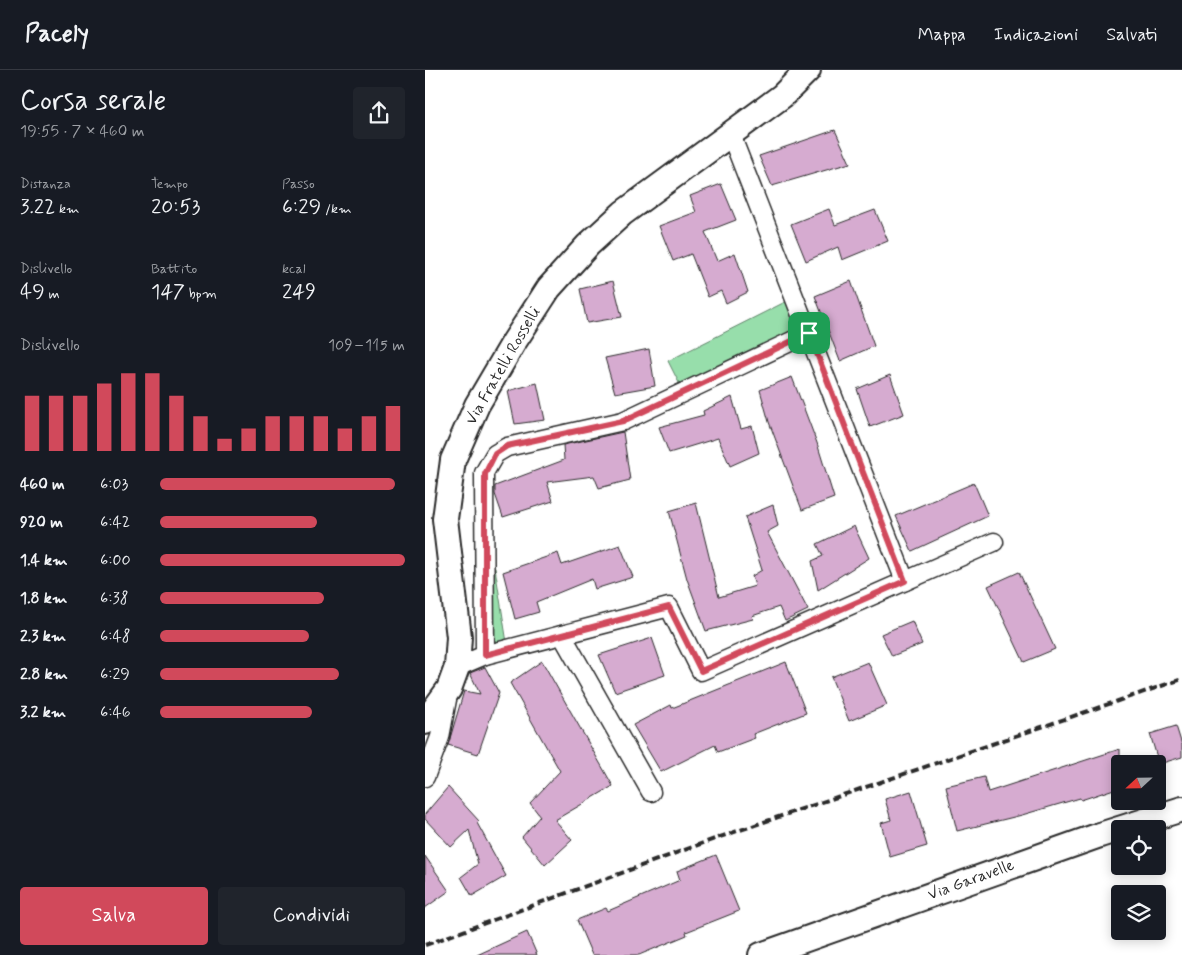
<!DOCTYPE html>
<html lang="it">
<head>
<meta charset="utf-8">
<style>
	body { margin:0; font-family:Mynerve,sans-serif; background:#20242c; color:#f1f3f6; height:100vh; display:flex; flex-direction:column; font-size:19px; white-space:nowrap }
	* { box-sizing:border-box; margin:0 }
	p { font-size:16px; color:#9ea1a6 }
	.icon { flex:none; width:28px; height:28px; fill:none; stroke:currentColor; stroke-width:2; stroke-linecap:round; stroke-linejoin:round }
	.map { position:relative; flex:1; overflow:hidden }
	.details { display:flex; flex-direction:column; background:#171b24; width:425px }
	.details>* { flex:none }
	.needle { width:32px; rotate:248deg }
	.fabs { position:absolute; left:686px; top:685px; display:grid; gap:10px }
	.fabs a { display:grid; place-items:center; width:55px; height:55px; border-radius:5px; background:#171b24; box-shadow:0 2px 12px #0003; font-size:25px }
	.pin { position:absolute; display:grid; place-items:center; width:42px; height:42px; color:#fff; margin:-21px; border-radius:10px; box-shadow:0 2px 8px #0006 }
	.round { display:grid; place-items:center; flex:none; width:52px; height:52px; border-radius:5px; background:#20242c }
	.head { display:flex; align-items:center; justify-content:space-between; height:85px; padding:0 20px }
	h1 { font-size:28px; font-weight:600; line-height:38px }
	.figures { display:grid; grid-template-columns:repeat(3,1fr); gap:8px; height:85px; padding:5px 20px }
	.figures div { display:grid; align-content:center }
	.figures b { font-size:21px; font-weight:600 }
	.figures small { font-size:14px; font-weight:400 }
	.figures p { font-size:14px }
	.chart { height:140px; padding:10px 20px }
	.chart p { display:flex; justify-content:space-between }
	.chart svg { width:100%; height:90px; margin-top:5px; stroke:#d1495b; stroke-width:6 }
	.primary-button { display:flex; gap:10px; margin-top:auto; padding:10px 20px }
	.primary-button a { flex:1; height:58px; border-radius:5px; background:#d1495b; color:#fff; font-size:20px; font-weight:600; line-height:58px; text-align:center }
	.primary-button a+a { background:#20242c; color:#f1f3f6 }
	ul { padding:0 20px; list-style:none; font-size:16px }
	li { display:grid; grid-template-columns:80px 60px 1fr; align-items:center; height:38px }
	li i { height:12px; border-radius:6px; background:#d1495b }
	header { display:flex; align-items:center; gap:30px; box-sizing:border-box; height:70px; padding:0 25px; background:#171b24; border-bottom:1px solid #363941 }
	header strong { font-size:24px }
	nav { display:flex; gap:28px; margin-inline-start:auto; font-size:18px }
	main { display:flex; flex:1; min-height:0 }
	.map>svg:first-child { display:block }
	.green { fill:#97deab; stroke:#61846b }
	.building { fill:#d6abd0; stroke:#2b2b2b }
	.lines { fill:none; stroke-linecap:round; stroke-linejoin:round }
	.street-casing { stroke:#2b2b2b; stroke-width:21 }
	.secondary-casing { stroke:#2b2b2b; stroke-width:28 }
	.street { stroke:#fff; stroke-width:18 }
	.secondary { stroke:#fff; stroke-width:24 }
	.rail { stroke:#2b2b2b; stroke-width:4; stroke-dasharray:8 4; stroke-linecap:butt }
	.route-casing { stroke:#fff; stroke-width:10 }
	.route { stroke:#d1495b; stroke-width:6 }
	.labels { text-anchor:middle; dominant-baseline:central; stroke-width:4.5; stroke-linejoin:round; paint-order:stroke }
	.street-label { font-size:16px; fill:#2b2b2b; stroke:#fff }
</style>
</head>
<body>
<header>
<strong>Pacely</strong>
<nav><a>Mappa</a><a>Indicazioni</a><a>Salvati</a></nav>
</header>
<main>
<section class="details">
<div class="head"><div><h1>Corsa serale</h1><p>19:55 · 7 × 460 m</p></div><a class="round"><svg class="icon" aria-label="share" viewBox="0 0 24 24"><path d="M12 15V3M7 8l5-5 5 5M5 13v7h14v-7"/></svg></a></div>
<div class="figures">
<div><p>Distanza</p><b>3.22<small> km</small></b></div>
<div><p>Tempo</p><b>20:53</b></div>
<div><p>Passo</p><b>6:29<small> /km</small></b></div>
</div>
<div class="figures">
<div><p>Dislivello</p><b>49<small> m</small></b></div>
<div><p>Battito</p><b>147<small> bpm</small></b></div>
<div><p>kcal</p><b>249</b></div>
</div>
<div class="chart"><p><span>Dislivello</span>109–115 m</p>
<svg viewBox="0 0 160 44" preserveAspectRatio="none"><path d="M5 44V17M15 44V17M25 44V17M35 44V11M45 44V6M55 44V6M65 44V17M75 44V27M85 44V38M95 44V33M105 44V27M115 44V27M125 44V27M135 44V33M145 44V27M155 44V22"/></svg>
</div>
<ul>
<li><b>460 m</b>6:03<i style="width:96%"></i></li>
<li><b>920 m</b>6:42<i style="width:64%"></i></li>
<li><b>1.4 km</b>6:00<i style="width:100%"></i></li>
<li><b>1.8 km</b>6:38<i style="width:67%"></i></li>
<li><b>2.3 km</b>6:48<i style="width:61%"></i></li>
<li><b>2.8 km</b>6:29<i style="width:73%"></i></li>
<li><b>3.2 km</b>6:46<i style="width:62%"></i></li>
</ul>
<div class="primary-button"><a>Salva</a><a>Condividi</a></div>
</section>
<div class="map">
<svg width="757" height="885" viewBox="0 0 757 885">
	<rect width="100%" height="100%" fill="#fff"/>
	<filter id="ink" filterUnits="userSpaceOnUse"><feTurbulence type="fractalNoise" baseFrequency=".02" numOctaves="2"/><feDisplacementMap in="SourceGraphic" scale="10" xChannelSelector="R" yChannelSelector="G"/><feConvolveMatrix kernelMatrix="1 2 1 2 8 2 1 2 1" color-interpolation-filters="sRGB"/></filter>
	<g filter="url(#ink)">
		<!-- green -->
		<g class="green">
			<path d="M370 227 384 263 259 323 243 291Z"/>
			<path d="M70 498 83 579 60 585 59 500Z"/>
		</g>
		<!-- building -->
		<g class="building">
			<path d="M410 60 425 93 347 116 334 86Z"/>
			<path d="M296 114 311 150 280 162 292 191 310 183 323 222 301 233 296 221 283 227 266 184 248 191 234 156 271 142 265 126Z"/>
			<path d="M404 139 410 155 450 140 463 171 417 190 413 177 381 191 366 154Z"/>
			<path d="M188 211 197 247 162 253 155 219Z"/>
			<path d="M426 211 449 276 415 291 390 226Z"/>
			<path d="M224 279 230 316 190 323 180 288Z"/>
			<path d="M465 305 479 344 445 357 432 319Z"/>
			<path d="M367 307 392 373 409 428 377 440 344 352 335 320Z"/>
			<path d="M112 313 120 350 90 354 83 321Z"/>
			<path d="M307 327 316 359 327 356 334 383 305 396 293 368 244 383 234 357 279 345 278 341Z"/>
			<path d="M198 362 205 410 174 418 169 406 122 412 128 431 78 447 70 424V416L139 390 138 375Z"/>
			<path d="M549 413 563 446 487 481 471 446Z"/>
			<path d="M271 433 294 527 330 516 327 506 337 500 320 447 348 435 353 456 342 462 383 540 360 551 354 537 327 546 328 549 281 561 262 509 244 441Z"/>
			<path d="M429 456 444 488 393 520 387 491 398 486 392 474Z"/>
			<path d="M195 475 208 507 170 519 167 509 111 532 114 542 90 549 78 502 133 483 137 495Z"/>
			<path d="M594 502 630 579 599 592 563 516Z"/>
			<path d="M487 551 497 574 467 586 456 564Z"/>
			<path d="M227 568 240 605 190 622 174 585Z"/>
			<path d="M117 591 188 716 130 750 147 770 120 795 97 767 115 746 105 733 135 701 85 613Z"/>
			<path d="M361 592 381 643 328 664 330 668 293 682 290 675 236 702 208 655 246 635 247 638Z"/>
			<path d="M443 592 462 635 424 651 406 607Z"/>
			<path d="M60 597 74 623 53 684 23 675 39 621 55 624 45 603Z"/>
			<path d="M751 656 757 675V687L734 694 725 664Z"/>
			<path d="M695 679V717L656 730 655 728 597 745 532 761 521 716 559 707 563 722Z"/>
			<path d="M23 717 54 751 52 753 81 806 47 826 36 807 53 794 44 760 26 777 0 749V744Z"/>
			<path d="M486 721 502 776 465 787 456 753 466 750 460 729Z"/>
			<path d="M291 785 314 841 261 862 262 865 214 885H167L152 850 181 838 183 841 255 810 252 801Z"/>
			<path d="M0 786 24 821 0 838Z"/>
			<path d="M102 862 112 885H52Z"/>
		</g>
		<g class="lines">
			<defs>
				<g id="street">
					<path d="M306 65 480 511"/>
					<path d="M137 565 226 722"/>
					<path d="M60 585 59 403 70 384 82 377 198 351 384 263"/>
					<path d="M32 597 60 585 244 537 276 601 569 472"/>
					<path d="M0 707 15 667 23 624"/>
				</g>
				<g id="secondary">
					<path d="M0 652 24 619 32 597 34 567 20 449 28 390 52 335 89 272 124 218 163 175 198 143 357 26 383 0"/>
					<path d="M336 885 675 765 757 739"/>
				</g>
			</defs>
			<!-- street casing -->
			<use href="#street" class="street-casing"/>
			<!-- secondary casing -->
			<use href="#secondary" class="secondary-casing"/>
			<!-- street -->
			<use href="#street" class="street"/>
			<!-- secondary -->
			<use href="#secondary" class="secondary"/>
			<!-- rail -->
			<path class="rail" d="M0 875 292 768 757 609"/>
		</g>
	</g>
	<g class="lines" filter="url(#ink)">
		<defs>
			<path id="route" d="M384 263 480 511 276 601 244 537 60 585V404L70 384 82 376 198 351Z"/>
		</defs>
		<!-- route casing -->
		<use href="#route" class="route-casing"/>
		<!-- route -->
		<use href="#route" class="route"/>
	</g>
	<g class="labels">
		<!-- street labels -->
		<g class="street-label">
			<text transform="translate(78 296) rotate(-60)">Via Fratelli Rosselli</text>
			<text transform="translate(546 810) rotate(-20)">Via Garavelle</text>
		</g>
	</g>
</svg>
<div class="fabs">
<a><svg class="needle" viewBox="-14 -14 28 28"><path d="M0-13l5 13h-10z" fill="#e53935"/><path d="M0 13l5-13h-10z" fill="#9ea1a6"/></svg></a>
<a><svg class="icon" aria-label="locate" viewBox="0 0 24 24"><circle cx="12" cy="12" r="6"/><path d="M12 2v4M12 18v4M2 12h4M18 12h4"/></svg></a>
<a><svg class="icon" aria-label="layers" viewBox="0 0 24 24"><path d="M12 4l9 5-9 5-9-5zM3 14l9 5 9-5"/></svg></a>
</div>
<div class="pin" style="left:384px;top:263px;background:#1e9e55"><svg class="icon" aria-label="arrive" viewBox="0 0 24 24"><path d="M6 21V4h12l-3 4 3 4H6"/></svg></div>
</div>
</main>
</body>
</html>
